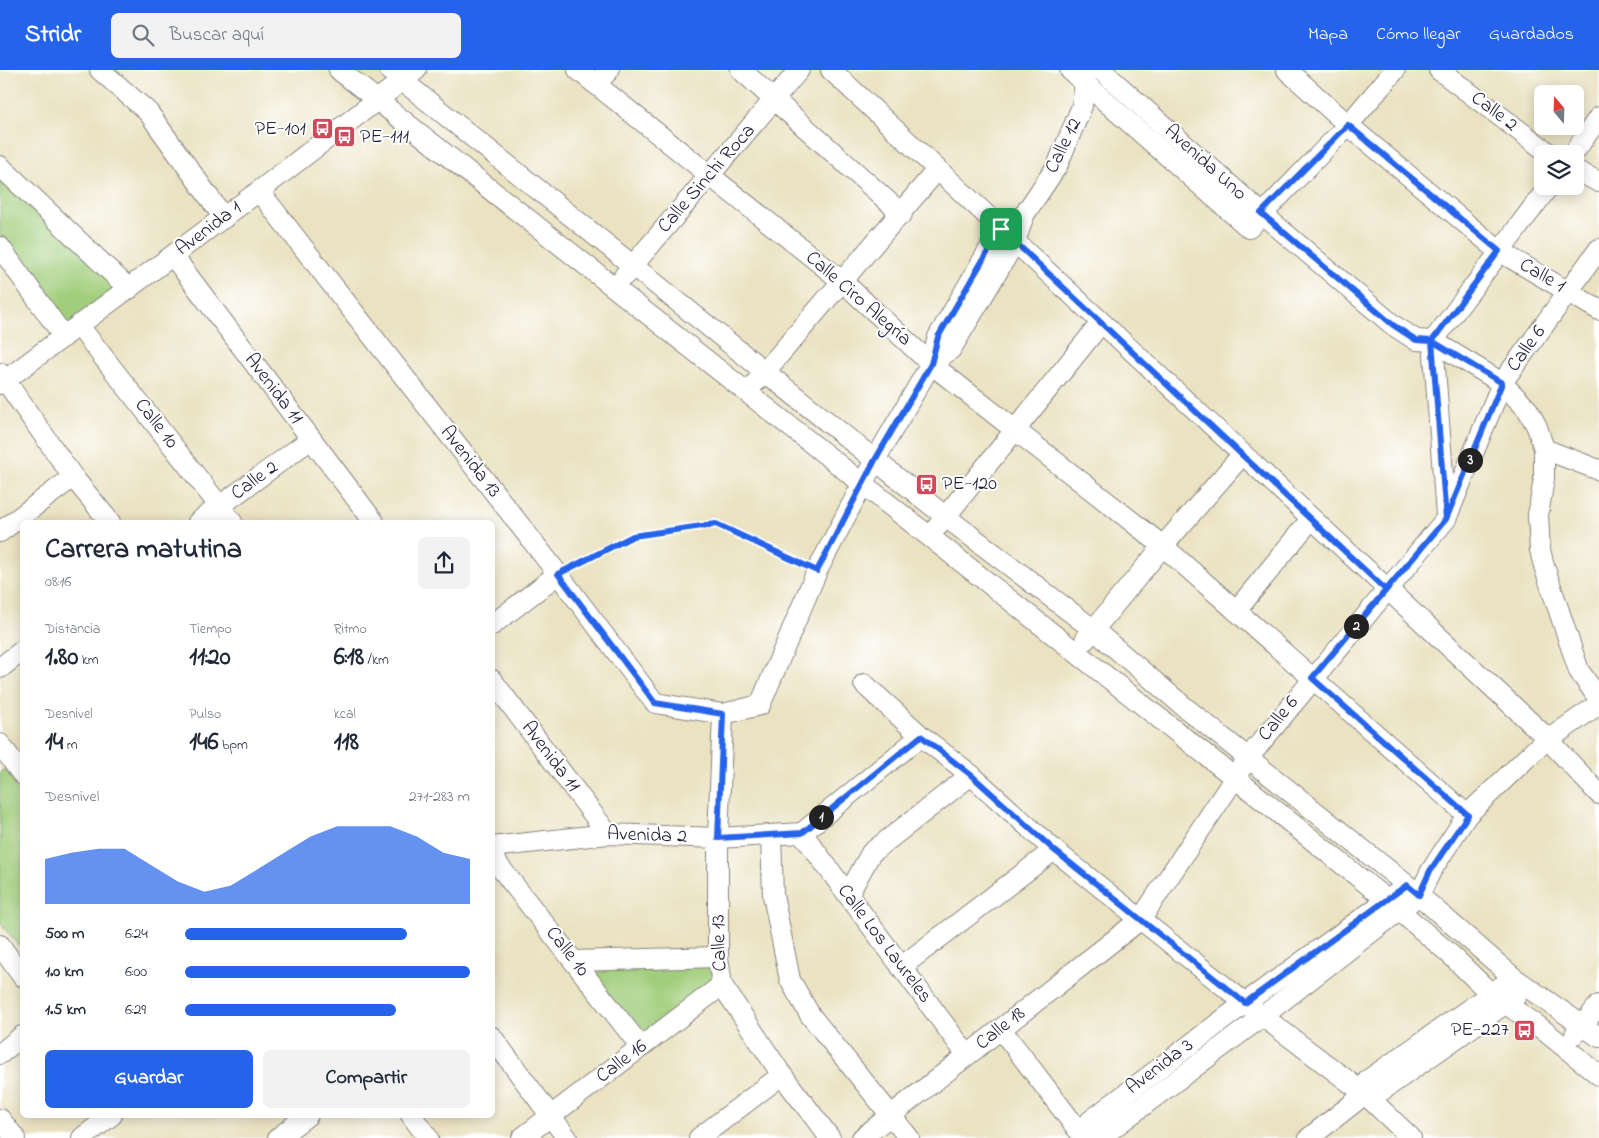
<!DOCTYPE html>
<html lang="es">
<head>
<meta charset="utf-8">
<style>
	body { margin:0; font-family:"Indie Flower",sans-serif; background:#f2f2f3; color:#1f2937; height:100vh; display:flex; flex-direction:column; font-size:19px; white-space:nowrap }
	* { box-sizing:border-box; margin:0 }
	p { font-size:16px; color:#747a83 }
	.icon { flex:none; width:28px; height:28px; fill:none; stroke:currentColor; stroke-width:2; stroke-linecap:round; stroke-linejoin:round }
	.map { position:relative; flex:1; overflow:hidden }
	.panel { position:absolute; left:20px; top:450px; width:475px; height:598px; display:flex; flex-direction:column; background:#fff; border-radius:8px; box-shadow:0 2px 12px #0003 }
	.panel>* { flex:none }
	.needle { width:32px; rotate:341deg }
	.fabs { position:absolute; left:1534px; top:15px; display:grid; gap:10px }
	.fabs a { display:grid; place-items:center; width:50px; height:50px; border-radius:8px; background:#fff; box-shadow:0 2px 12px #0003; font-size:25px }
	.pin { position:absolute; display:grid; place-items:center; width:42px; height:42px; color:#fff; margin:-21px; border-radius:10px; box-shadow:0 2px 8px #0006 }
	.km { position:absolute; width:25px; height:25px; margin:-12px; border-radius:50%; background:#222; color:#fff; font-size:14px; line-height:25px; text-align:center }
	.round { display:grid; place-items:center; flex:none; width:52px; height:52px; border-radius:8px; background:#f2f2f3 }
	.head { display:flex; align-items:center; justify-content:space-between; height:85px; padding:0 25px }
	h1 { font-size:28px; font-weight:800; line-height:38px }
	.stats { display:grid; grid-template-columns:repeat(3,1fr); gap:8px; height:85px; padding:5px 25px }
	.stats div { display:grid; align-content:center }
	.stats b { font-size:25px; font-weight:800 }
	.stats small { font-size:14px; font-weight:400 }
	.stats p { font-size:14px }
	.chart { height:140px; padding:10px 25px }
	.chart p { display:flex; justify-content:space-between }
	.chart svg { width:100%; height:90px; margin-top:5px; fill:#2563eb; opacity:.7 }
	.button { display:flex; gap:10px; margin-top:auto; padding:10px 25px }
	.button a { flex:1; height:58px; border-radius:8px; background:#2563eb; color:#fff; font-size:20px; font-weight:800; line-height:58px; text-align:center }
	.button a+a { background:#f2f2f3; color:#1f2937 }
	ul { padding:0 25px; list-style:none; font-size:16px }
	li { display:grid; grid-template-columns:80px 60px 1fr; align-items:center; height:38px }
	li i { height:12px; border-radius:6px; background:#2563eb }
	header { display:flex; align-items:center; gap:30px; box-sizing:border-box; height:70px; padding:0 25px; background:#2563eb; color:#fff }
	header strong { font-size:24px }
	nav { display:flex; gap:28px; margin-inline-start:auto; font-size:18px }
	.search { width:350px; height:45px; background:#f2f2f3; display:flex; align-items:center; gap:12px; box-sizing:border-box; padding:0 18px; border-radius:8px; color:#747a83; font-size:19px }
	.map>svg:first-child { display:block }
	.green { fill:#a1ce7c; stroke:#62785c }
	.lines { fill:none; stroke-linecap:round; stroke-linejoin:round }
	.minor-casing { stroke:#86827e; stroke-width:22 }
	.path { stroke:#86827e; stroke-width:2.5; stroke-dasharray:4 4; stroke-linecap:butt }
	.minor { stroke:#fff; stroke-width:20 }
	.route-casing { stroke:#fff; stroke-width:10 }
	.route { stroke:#2563eb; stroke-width:6 }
	.labels { text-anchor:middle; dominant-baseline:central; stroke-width:4; stroke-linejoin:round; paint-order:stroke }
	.street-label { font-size:20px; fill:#22223b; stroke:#fff }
	.poi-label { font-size:20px; fill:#22223b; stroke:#fff; text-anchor:end }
</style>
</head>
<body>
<header>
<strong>Stridr</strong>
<div class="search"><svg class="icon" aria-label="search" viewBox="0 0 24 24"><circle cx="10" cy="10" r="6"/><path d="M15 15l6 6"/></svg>Buscar aquí</div>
<nav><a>Mapa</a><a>Cómo llegar</a><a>Guardados</a></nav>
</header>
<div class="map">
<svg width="1599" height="1068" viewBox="0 0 1599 1068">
	<rect width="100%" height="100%" fill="#fff"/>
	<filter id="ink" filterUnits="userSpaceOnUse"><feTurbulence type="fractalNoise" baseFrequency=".02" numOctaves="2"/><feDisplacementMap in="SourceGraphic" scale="10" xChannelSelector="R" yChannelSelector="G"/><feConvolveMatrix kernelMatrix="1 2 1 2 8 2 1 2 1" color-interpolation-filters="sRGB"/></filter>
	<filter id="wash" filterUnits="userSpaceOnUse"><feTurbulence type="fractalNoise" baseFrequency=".0096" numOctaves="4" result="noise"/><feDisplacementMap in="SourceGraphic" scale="20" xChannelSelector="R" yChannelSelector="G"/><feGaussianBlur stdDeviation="1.12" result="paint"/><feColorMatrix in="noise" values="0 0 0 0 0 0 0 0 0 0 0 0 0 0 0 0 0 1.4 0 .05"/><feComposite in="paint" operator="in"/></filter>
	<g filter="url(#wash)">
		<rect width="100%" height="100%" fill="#eae2c1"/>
		<!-- green -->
		<g class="green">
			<path d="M0 96 125 215 64 267 0 177Z"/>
			<path d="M5 699 22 723V872L18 875 0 853V702Z"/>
			<path d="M718 887 722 915 641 977 574 891Z"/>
		</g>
	</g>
	<g filter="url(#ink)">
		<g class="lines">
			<defs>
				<g id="minor">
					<path d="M100 0 148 42 224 148"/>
					<path d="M339 0 1235 708 1387 830 1451 885 1491 924 1537 955 1599 1005"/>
					<path d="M389 0 946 447 1094 560 1182 635 1407 815 1514 908 1599 967"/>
					<path d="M578 0 842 211 931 294 1163 476 1467 745"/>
					<path d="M741 0 902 144"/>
					<path d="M831 0 1545 666 1599 724"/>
					<path d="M1070 0 1249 158 1348 55 1395 0"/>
					<path d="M1101 0 1261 143 1393 255 1416 270 1433 271 1502 313 1528 340 1537 357 1544 379V409L1538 445 1540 480 1544 496 1579 601 1599 629"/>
					<path d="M1287 0 1348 55 1499 181 1599 240"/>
					<path d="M1439 0 1550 84"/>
					<path d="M596 14 609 0"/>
					<path d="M1573 84 1599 47"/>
					<path d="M0 96 129 219"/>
					<path d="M1575 100 1599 112"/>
					<path d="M259 121 558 504 655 633 723 644 760 635 817 501 875 390 931 294 938 267 1001 159 1024 145"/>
					<path d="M0 177 64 267"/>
					<path d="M173 186 374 452"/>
					<path d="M624 206 799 0"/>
					<path d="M79 256 232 452"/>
					<path d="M931 294 951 279 1015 172 1024 145 1057 96 1082 36 1086 5"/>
					<path d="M0 303 73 407 110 452"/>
					<path d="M757 311 937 100"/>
					<path d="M0 314 259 121 416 0"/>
					<path d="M1544 379 1599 400"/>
					<path d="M1446 445 1433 271 1549 116"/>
					<path d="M198 452 311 369"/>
					<path d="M938 456 1101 253"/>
					<path d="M0 462 73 407"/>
					<path d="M1236 541 1311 449"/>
					<path d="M492 555 558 504"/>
					<path d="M1085 570 1163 476 1242 385"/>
					<path d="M0 598 22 581"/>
					<path d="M492 610 608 764"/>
					<path d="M864 614 921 666 971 705 1054 780 1245 933 1365 1024 1411 1068"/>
					<path d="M723 644 718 768V887L722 915 782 1005 830 1068"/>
					<path d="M0 674 22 704"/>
					<path d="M802 763 967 985"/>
					<path d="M802 763 921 666"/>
					<path d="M771 766 773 825 790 910 810 945 909 1068"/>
					<path d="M492 777 608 764 718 768 802 763"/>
					<path d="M492 787 641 977"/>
					<path d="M848 825 871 783 971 705"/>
					<path d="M0 875 22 906"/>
					<path d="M574 891 718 887"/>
					<path d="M901 897 1054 780"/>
					<path d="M1001 959 1084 1068"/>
					<path d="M1575 964 1599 935"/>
					<path d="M492 967 567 1068"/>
					<path d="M0 984 22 966"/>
					<path d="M1365 1024 1368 1010 1502 916"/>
					<path d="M411 1045 428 1068"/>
					<path d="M0 1049 15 1068"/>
					<path d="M82 1068 112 1045"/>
					<path d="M278 1068 308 1045"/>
					<path d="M522 1068 722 915"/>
					<path d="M699 1068 782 1005"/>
					<path d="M862 1068 1141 849 1248 688 1446 449 1502 313 1599 179"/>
					<path d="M1085 1068 1090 1051 1245 933 1397 823"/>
					<path d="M1092 1068 1101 1067 1263 946 1419 825 1431 801 1467 745 1538 677 1599 634"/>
					<path d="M1309 1068 1365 1024H1377L1516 926"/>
				</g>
			</defs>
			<!-- minor casing -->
			<use href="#minor" class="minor-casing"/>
			<!-- path -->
			<path class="path" d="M573 497 633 466 716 455 803 494"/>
			<!-- minor -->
			<use href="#minor" class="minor"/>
		</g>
	</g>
	<g class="lines" filter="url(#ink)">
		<defs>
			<path id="route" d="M1001 159 938 267 931 294 875 390 817 501 716 454 633 466 558 504 655 633 723 644 718 768 802 763 921 666 971 705 1054 780 1245 933 1407 815 1419 825 1430 801 1468 745 1312 608 1446 449 1432 271 1416 270 1393 255 1261 143 1348 55 1499 181 1432 271 1502 313 1446 449 1386 520 1001 159"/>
		</defs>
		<!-- route casing -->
		<use href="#route" class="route-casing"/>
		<!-- route -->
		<use href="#route" class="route"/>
	</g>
	<!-- icons -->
	<defs>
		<symbol id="bus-square" viewBox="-11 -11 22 22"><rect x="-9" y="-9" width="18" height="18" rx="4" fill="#d1495b" stroke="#fff"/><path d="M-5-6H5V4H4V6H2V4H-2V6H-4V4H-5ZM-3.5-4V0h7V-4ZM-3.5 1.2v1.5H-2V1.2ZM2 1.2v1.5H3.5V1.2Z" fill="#fff"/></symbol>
	</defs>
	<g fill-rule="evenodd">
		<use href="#bus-square" x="310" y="46" width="25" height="25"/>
		<use href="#bus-square" x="332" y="54" width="25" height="25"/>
		<use href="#bus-square" x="914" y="402" width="25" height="25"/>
		<use href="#bus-square" x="1512" y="948" width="25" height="25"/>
	</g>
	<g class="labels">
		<!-- street labels -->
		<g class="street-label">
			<text transform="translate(1494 42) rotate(37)">Calle 2</text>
			<text transform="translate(1064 76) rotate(-64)">Calle 12</text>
			<text transform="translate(1205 93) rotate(42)">Avenida Uno</text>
			<text transform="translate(707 109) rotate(-49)">Calle Sinchi Roca</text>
			<text transform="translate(209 159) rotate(-37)">Avenida 1</text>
			<text transform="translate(1542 206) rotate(30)">Calle 1</text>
			<text transform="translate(858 229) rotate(41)">Calle Ciro Alegría</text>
			<text transform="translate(1527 279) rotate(-54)">Calle 6</text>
			<text transform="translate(273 319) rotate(53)">Avenida 11</text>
			<text transform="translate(156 354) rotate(52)">Calle 10</text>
			<text transform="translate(470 392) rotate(52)">Avenida 13</text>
			<text transform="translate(255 411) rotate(-36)">Calle 2</text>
			<text transform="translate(1279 649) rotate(-51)">Calle 6</text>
			<text transform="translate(550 687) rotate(53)">Avenida 11</text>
			<text transform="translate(647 766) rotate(2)">Avenida 2</text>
			<text transform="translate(720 873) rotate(-92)">Calle 13</text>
			<text transform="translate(884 874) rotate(53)">Calle Los Laureles</text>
			<text transform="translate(567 882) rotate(52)">Calle 10</text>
			<text transform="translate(1001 959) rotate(-38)">Calle 18</text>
			<text transform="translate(622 992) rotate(-37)">Calle 16</text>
			<text transform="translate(1160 997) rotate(-37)">Avenida 3</text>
		</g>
		<!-- poi labels -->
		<g class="poi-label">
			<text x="306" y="59">PE-101</text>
			<text x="360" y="67" text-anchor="start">PE-111</text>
			<text x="942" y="414" text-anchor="start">PE-120</text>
			<text x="1509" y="960">PE-227</text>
		</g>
	</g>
</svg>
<div class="fabs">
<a><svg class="needle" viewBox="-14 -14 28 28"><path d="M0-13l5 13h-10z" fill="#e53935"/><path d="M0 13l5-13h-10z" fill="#747a83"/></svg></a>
<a><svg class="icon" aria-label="layers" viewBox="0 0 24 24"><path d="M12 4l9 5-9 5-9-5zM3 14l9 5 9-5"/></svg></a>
</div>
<div class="pin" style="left:1001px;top:159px;background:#1e9e55"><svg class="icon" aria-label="arrive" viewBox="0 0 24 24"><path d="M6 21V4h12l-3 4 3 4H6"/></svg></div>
<b class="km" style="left:821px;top:747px">1</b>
<b class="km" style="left:1356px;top:556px">2</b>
<b class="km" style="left:1470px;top:390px">3</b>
<section class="panel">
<div class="head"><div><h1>Carrera matutina</h1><p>08:16</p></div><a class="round"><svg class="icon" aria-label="share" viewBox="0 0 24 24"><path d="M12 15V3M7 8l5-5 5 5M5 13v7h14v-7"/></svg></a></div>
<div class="stats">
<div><p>Distancia</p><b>1.80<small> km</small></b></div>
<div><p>Tiempo</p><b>11:20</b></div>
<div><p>Ritmo</p><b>6:18<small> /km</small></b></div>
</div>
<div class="stats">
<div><p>Desnivel</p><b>14<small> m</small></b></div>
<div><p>Pulso</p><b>146<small> bpm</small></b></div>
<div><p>kcal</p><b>118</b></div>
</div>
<div class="chart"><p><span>Desnivel</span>271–283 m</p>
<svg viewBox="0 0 160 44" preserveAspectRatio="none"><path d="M0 44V22L10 19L20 17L30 17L40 25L50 33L60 38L70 35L80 27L90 19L100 11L110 6L120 6L130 6L140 11L150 19L160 22V44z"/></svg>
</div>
<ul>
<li><b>500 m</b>6:24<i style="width:78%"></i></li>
<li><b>1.0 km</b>6:00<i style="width:100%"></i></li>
<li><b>1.5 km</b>6:29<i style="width:74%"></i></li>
</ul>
<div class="button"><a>Guardar</a><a>Compartir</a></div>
</section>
</div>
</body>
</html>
